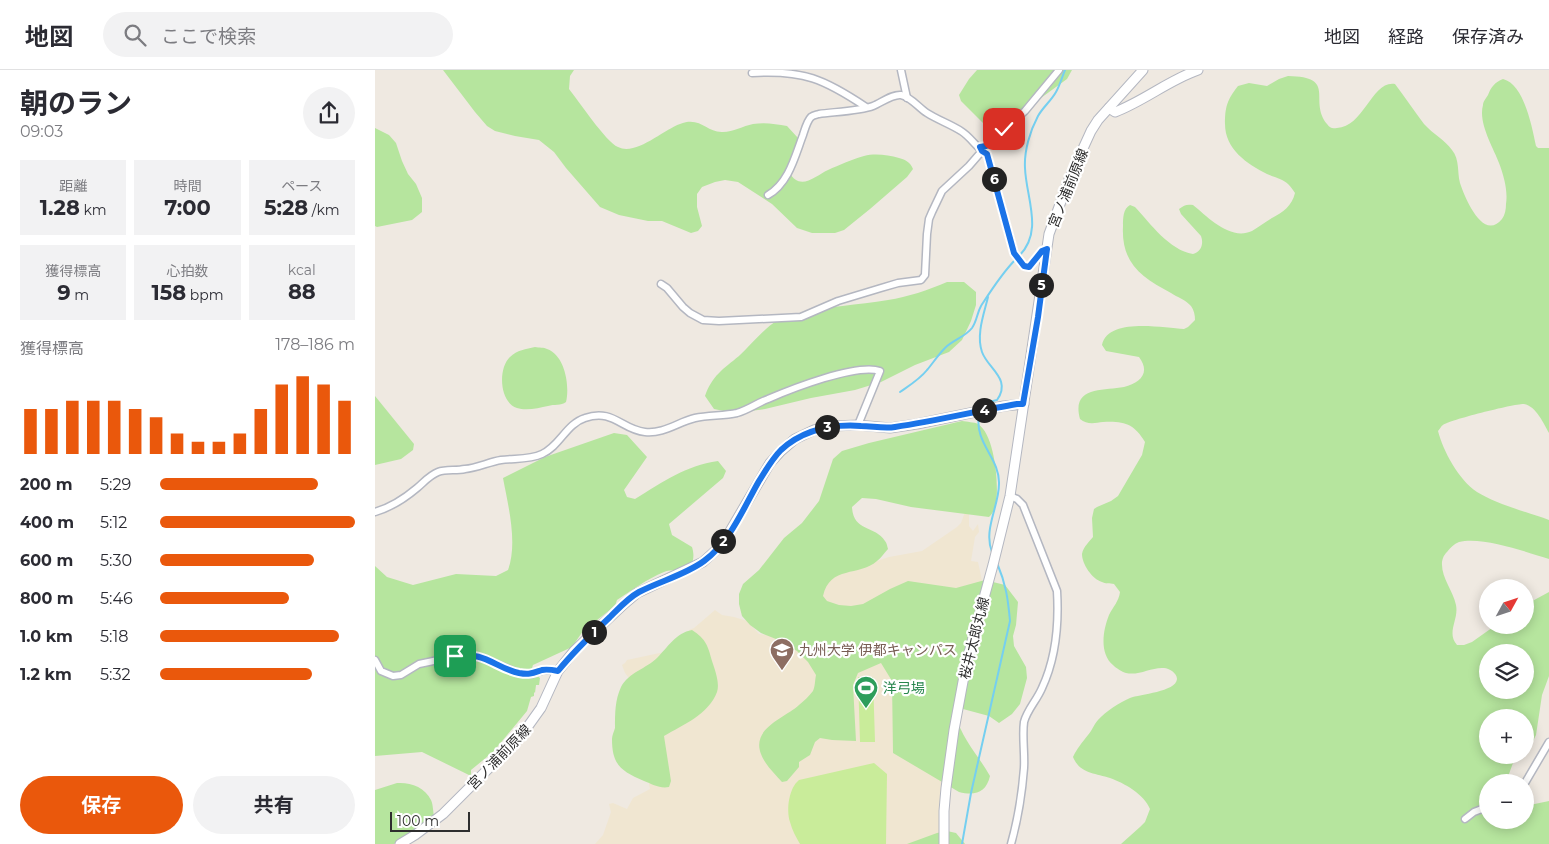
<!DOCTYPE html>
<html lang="ja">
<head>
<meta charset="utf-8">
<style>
	body { margin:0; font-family:Montserrat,"Noto Sans JP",sans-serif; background:#f2f2f3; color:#2b2b33; height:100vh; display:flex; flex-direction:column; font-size:19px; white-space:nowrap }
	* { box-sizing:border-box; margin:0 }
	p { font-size:16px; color:#7c7c81 }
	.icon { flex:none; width:28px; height:28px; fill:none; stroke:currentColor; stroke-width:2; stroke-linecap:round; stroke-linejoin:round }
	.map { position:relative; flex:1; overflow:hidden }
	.panel { display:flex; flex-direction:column; background:#fff; width:375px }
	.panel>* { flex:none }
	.needle { width:32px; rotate:50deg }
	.buttons { position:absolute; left:1104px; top:509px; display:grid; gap:10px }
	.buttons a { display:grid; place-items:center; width:55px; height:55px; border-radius:50%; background:#fff; box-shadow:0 2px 12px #0003; font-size:25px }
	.scale { position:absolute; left:15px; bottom:12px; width:80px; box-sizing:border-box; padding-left:5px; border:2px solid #2e2e2e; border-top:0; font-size:14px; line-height:18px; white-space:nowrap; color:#2e2e2e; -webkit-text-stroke:4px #fff; paint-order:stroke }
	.pin { position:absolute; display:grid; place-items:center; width:42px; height:42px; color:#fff; margin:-21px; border-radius:10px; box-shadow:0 2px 8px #0006 }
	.km { position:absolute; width:25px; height:25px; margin:-12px; border-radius:50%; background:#222; color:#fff; font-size:14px; line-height:25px; text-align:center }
	.round { display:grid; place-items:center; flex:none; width:52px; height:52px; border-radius:26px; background:#f2f2f3 }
	.summary { display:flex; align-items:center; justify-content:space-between; height:85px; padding:0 20px }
	h1 { font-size:28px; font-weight:700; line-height:38px }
	.stats { display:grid; grid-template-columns:repeat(3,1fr); gap:8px; height:85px; padding:5px 20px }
	.stats div { display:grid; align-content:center; border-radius:0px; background:#f2f2f3; text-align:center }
	.stats b { font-size:21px; font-weight:700 }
	.stats small { font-size:14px; font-weight:400 }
	.stats p { font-size:14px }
	.chart { height:140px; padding:10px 20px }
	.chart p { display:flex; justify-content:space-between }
	.chart svg { width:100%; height:90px; margin-top:5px; stroke:#ea580c; stroke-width:6 }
	.cta { display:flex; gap:10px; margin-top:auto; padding:10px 20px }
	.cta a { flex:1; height:58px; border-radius:30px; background:#ea580c; color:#fff; font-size:20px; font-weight:700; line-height:58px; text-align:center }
	.cta a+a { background:#f2f2f3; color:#2b2b33 }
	ul { padding:0 20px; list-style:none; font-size:16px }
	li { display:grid; grid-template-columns:80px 60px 1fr; align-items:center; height:38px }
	li i { height:12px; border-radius:6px; background:#ea580c }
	header { display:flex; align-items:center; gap:30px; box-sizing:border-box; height:70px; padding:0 25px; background:#fff; border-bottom:1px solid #e1e1e2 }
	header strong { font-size:24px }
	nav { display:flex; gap:28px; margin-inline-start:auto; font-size:18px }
	.search { width:350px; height:45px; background:#f2f2f3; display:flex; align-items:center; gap:12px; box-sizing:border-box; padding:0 18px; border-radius:28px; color:#7c7c81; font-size:19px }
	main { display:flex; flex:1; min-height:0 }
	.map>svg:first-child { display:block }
	.education { fill:#f0e6d1 }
	.green { fill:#b6e59e; fill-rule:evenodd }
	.pitch { fill:#c9ec9a }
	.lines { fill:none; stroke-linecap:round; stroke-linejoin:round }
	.stream { stroke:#75cff0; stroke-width:2 }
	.street-casing { stroke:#b4b7c1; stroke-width:9 }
	.secondary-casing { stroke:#b4b7c1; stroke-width:11 }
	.street { stroke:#fff; stroke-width:6 }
	.secondary { stroke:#fff; stroke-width:9 }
	.route-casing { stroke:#fff; stroke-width:10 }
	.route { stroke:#1a73e8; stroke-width:6 }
	.labels { text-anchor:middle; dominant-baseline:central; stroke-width:4.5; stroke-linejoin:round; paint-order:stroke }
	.street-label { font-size:14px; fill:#2e2e2e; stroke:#fff }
	.education-label { font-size:14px; fill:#785e54; stroke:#fff; text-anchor:start }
	.leisure-label { font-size:14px; fill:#27864d; stroke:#fff; text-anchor:start }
</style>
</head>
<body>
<header>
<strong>地図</strong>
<div class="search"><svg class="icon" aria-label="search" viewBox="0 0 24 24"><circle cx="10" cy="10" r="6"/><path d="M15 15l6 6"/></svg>ここで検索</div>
<nav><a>地図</a><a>経路</a><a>保存済み</a></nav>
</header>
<main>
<section class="panel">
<div class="summary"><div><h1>朝のラン</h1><p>09:03</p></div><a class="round"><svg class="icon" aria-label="share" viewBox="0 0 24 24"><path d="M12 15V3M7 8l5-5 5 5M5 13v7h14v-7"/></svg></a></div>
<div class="stats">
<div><p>距離</p><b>1.28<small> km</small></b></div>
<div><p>時間</p><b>7:00</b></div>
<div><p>ペース</p><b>5:28<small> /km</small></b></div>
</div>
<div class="stats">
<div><p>獲得標高</p><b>9<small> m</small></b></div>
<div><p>心拍数</p><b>158<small> bpm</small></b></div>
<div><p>kcal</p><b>88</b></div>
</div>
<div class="chart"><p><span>獲得標高</span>178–186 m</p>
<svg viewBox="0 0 160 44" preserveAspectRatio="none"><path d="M5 44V22M15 44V22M25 44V18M35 44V18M45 44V18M55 44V22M65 44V26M75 44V34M85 44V38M95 44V38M105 44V34M115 44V22M125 44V10M135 44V6M145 44V10M155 44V18"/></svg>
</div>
<ul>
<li><b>200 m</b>5:29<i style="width:81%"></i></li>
<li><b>400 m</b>5:12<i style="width:100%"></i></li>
<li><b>600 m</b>5:30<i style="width:79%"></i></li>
<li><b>800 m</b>5:46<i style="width:66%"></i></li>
<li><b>1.0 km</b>5:18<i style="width:92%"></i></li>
<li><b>1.2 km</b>5:32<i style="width:78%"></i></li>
</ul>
<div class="cta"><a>保存</a><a>共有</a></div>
</section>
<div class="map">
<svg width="1174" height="774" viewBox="0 0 1174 774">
	<rect width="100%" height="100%" fill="#efe9e1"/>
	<!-- education -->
	<path class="education" d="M594 431V456L598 461 603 454 604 462 600 467 596 491 603 492 608 515 571 683 564 739V774H220L228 765 236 742 234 734 238 733 252 739 258 728 275 719 274 714 275 712 257 612 250 603 247 595 250 593 252 590 294 581 316 563 314 560 319 558 340 540 347 545 359 547 372 551 384 564 413 568 414 524 492 491H502L514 487 547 481 582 457 586 453Z"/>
	<!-- green -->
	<g class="green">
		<path d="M68 0H199L195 6 194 19C203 30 231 72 243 77 261 86 288 60 305 54 326 46 331 63 348 62 358 62 368 56 378 54 390 52 401 54 412 56L423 68 422 83 414 102C425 122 440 106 453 100 464 95 478 89 489 86 500 83 513 85 524 88 531 90 535 92 538 99L532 107 495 139 469 160 460 163H437L422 158 397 134 363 112 350 110 340 112 327 117 322 124V137L327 156 323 161 316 163 287 151H273L244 145 225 137 191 98 179 82 164 70 140 66 120 61 112 56 100 42Z"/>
		<path d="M602 0H697L692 9 659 33 621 53 609 54 586 31 584 25 594 9Z"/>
		<path d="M913 6C963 7 933 30 952 54 955 58 957 59 962 58 989 57 997 10 1020 14 1030 27 1039 41 1049 54 1058 64 1070 70 1077 80 1085 90 1082 102 1085 113 1090 128 1108 172 1127 149 1130 145 1131 139 1131 134 1133 121 1129 106 1124 93 1118 77 1103 53 1108 35 1108 32 1111 28 1113 25 1116 17 1120 12 1128 9 1149 14 1157 57 1161 76L1163 78H1174V363C1169 354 1161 336 1149 334 1142 333 1074 350 1068 355 1066 356 1065 359 1063 361 1068 381 1084 410 1102 422 1121 434 1152 442 1174 450V489C1151 482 1107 466 1084 472 1079 474 1075 478 1072 482 1069 485 1068 487 1067 492 1066 508 1078 520 1081 535 1084 550 1071 562 1082 575H1089L1097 572 1121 555H1150V535L1174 522V606L1167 625 1161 665 1155 677 1150 681V648H1112V685H1146L1138 693 1131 712H1112V750H1150V736L1174 731V774H746L765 757 770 752 775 739C769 724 749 713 735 708 720 703 705 704 698 687 702 678 707 673 713 665 717 661 719 654 723 650 731 641 744 633 755 628 765 624 801 622 802 609 802 603 794 598 789 598 776 597 764 606 751 603 747 602 741 598 738 595 724 583 728 560 734 545 738 537 744 531 745 522L739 514C735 513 730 514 727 512 717 509 707 494 707 484 708 477 715 471 718 467L717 448 719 439 722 437 736 431 743 426 767 385 770 372C759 354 750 351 728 352 720 353 712 355 705 349 696 316 728 321 749 317 765 313 776 303 764 287L731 281 727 275C733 247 788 258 809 259L813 257 820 250C820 245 819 240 816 236 811 230 802 227 796 223 766 207 746 193 748 156 748 148 748 139 755 135L760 137C776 154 794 180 818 184 826 182 829 174 826 166L806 144 804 139C809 135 812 134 818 135 833 147 855 171 877 161 884 157 890 152 897 148 908 142 917 136 920 123 918 120 916 117 913 114 908 109 899 107 892 104 872 94 850 79 850 54 850 37 852 30 863 16L874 13 892 16 904 9ZM1112 582H1150V620H1112Z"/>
		<path d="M0 58 14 65 21 73 27 91 33 104 41 114 47 128V142L37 150 2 157 0 156Z"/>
		<path d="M572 212H589L601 222V235L596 251 587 270 574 282 540 295 506 312 480 320 436 328 390 339 359 343 339 339 330 326C337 306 348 299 364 286 377 274 388 259 403 250 409 247 416 246 422 244 452 236 483 235 513 230 533 227 553 220 572 212Z"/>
		<path d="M160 277C164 278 169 277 172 279 190 285 195 316 191 332 186 336 179 334 173 336 164 338 151 341 142 338 124 332 123 298 135 287 142 280 151 279 160 277Z"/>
		<path d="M0 326 39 374 38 380 26 389 0 395Z"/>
		<path d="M587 351C592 352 599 352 603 354 620 365 624 415 621 433 620 439 618 443 614 447L536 437 501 429 487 428 477 437C478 462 500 455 510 471 512 473 512 476 513 479 509 483 506 488 502 491 484 507 455 495 448 526L452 531 464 535 476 536 488 534 515 519 533 511 581 518 610 510 630 515 643 532 641 555 638 566 639 576 651 597 652 608 645 634 637 644 624 653 614 646 588 639 580 643C587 670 602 683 615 706 611 723 600 726 584 722L518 683 517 611 506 593 483 603 478 615 481 671 457 670 445 668 440 672 435 685 424 692V697L412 711 407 712C400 704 390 695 386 684 376 658 410 648 424 635 429 631 434 626 438 621 440 617 440 610 441 605L433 592 422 581 401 569 386 563 375 555 367 546 364 534V524L368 514 384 500 409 468 427 453 444 431 458 389 467 381 494 373Z"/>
		<path d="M239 363 252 365 272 387 249 420 252 427 260 429C289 411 310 396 343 391L351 401 348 408 294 454 297 465 317 477C319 483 320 494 312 498 306 501 296 499 289 502 272 509 257 520 242 530L240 536 208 561 197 577 158 595 156 601 165 608 164 615H161L160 623 159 622V626L156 627 152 641 118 682 96 700V706L47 682 0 686V496L12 507 38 515 81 504 121 506 133 500C143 473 133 435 128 408L170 387Z"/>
		<path d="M317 560C331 569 333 576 337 591 340 600 345 613 342 622 334 644 308 655 289 666L296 711 294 717C285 719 277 714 269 711 246 701 237 695 237 669 237 665 239 662 240 658 240 643 240 630 246 617 253 603 272 598 282 588 293 577 301 563 317 560Z"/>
		<path d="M22 713C35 712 50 717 56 730 58 734 58 741 59 746L19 774H0V720Z"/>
		<path d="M572 761 581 763 590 774H532L562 763Z"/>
	</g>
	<!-- pitch -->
	<g class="pitch">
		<path d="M483 607H498L500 672H485Z"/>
		<path d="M499 693 512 704 511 774H425C421 767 417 760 415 752 411 739 414 718 424 710Z"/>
	</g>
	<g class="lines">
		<!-- stream -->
		<g class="stream">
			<path d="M644 186C669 161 651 128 650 98 649 81 655 61 663 46 668 37 676 31 681 22 685 15 687 7 690 0"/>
			<path d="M525 322C535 315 545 309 552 300 558 293 563 285 570 278 578 270 590 267 597 258 602 251 602 243 606 236 617 219 627 203 641 189"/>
			<path d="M605 338 606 334 622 330C637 309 613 299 607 282 601 264 609 244 613 227"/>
			<path d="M604 345C599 373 625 388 624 414 624 436 608 460 617 482"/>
			<path d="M587 774 596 723 635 551C633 529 631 514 622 493"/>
		</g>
		<defs>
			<g id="street">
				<path d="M526 0 532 28"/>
				<path d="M377 3C429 0 449 9 491 37"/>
				<path d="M605 77 611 76 650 41 684 0"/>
				<path d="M393 125C414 113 420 86 428 65 430 59 432 51 436 47 439 45 441 45 444 44 458 42 485 41 498 36 506 33 517 24 526 25 536 27 544 38 552 43 563 50 575 54 586 61 596 67 602 79 612 84L639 183 649 196 654 197 667 181 672 179"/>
				<path d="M286 214 292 218 308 237 315 243 328 250 344 251 426 247 463 231 506 218 523 213 546 210 550 205 552 164 554 149 557 142 567 121 594 96 607 81"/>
				<path d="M635 426 642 429 648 435 682 521C684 554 681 588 667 618 662 630 652 640 649 652 647 666 650 684 649 698 647 724 643 749 636 774"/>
				<path d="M0 442C17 437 29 429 42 418 49 412 55 405 63 402 71 399 81 401 90 399 102 398 114 392 126 390 140 388 154 390 167 384 185 376 191 354 210 348 238 338 247 360 270 362 289 364 303 352 320 348 334 345 348 346 362 343 373 340 382 333 393 329 416 319 482 293 505 301L483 355"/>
				<path d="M0 590 6 601 18 606 26 605 44 594 87 585 108 588 143 603 157 604 169 600 183 601"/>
				<path d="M1150 713 1174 672"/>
				<path d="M1090 749 1099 742 1112 737"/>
			</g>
			<g id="secondary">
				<path d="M734 38 740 42C769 31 794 10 823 0"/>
				<path d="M25 774 40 765 68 744 146 666 166 638 183 601 199 581 249 534 262 523 328 492 340 481 351 468 395 393 406 381 420 369 439 360 458 356 483 355 515 358 542 354 629 336 649 334"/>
				<path d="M569 774V741L571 718 579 660 592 590 618 495 635 426 674 164 695 107 716 61 723 50 768 0"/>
			</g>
		</defs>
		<!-- street casing -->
		<use href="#street" class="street-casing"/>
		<!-- secondary casing -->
		<use href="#secondary" class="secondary-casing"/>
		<!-- street -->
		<use href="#street" class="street"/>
		<!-- secondary -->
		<use href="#secondary" class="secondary"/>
	</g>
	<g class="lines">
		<defs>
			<path id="route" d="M80 586C110 581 120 598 144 603 155 605 158 603 167 600 172 599 178 600 183 601 199 581 217 564 235 547 244 538 253 528 264 522 285 511 310 505 329 491 355 472 368 439 384 411 391 400 397 389 406 380 428 360 457 354 486 356 497 356 509 359 520 357 561 351 602 341 642 334H648L663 247 672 179 667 181 654 197 649 196 639 183 612 84 607 81 605 77 611 76 629 59"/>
		</defs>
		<!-- route casing -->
		<use href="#route" class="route-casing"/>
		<!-- route -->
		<use href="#route" class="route"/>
	</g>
	<!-- icons -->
	<defs>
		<symbol id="university-pin" viewBox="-11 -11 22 30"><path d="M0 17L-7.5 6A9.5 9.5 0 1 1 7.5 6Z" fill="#8d6e63" stroke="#fff"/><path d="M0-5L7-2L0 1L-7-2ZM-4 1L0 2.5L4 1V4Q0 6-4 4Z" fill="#fff"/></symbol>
		<symbol id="stadium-pin" viewBox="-11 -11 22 30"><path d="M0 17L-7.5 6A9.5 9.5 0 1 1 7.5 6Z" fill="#2e9e5b" stroke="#fff"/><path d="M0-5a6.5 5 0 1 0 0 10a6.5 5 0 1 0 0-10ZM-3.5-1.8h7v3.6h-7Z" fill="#fff"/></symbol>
	</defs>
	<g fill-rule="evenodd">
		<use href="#university-pin" x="393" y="566" width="28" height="38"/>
		<use href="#stadium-pin" x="477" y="604" width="28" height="38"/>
	</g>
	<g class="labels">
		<!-- street labels -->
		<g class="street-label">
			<text transform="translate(693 118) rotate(-68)">宮ノ浦前原線</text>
			<text transform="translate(599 568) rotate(-76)">桜井太郎丸線</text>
			<text transform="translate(124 687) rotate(-46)">宮ノ浦前原線</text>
		</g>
		<!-- education labels -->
		<g class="education-label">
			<text x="424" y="580">九州大学 伊都キャンパス</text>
		</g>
		<!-- leisure labels -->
		<g class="leisure-label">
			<text x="508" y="618">洋弓場</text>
		</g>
	</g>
</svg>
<div class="buttons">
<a><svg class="needle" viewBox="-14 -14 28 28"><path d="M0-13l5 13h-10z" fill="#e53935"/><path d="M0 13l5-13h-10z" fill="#7c7c81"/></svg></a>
<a><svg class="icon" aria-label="layers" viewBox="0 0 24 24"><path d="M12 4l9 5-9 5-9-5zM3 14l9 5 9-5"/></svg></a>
<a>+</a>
<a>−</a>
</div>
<div class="scale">100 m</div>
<div class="pin" style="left:80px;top:586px;background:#1e9e55"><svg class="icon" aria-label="arrive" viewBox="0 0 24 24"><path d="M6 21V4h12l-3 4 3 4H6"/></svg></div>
<div class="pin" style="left:629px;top:59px;background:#d93025"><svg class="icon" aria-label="check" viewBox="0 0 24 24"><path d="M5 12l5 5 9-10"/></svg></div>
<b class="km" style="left:219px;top:562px">1</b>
<b class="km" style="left:348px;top:471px">2</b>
<b class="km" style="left:452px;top:357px">3</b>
<b class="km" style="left:609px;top:340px">4</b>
<b class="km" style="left:666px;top:215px">5</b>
<b class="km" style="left:619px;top:109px">6</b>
</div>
</main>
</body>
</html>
